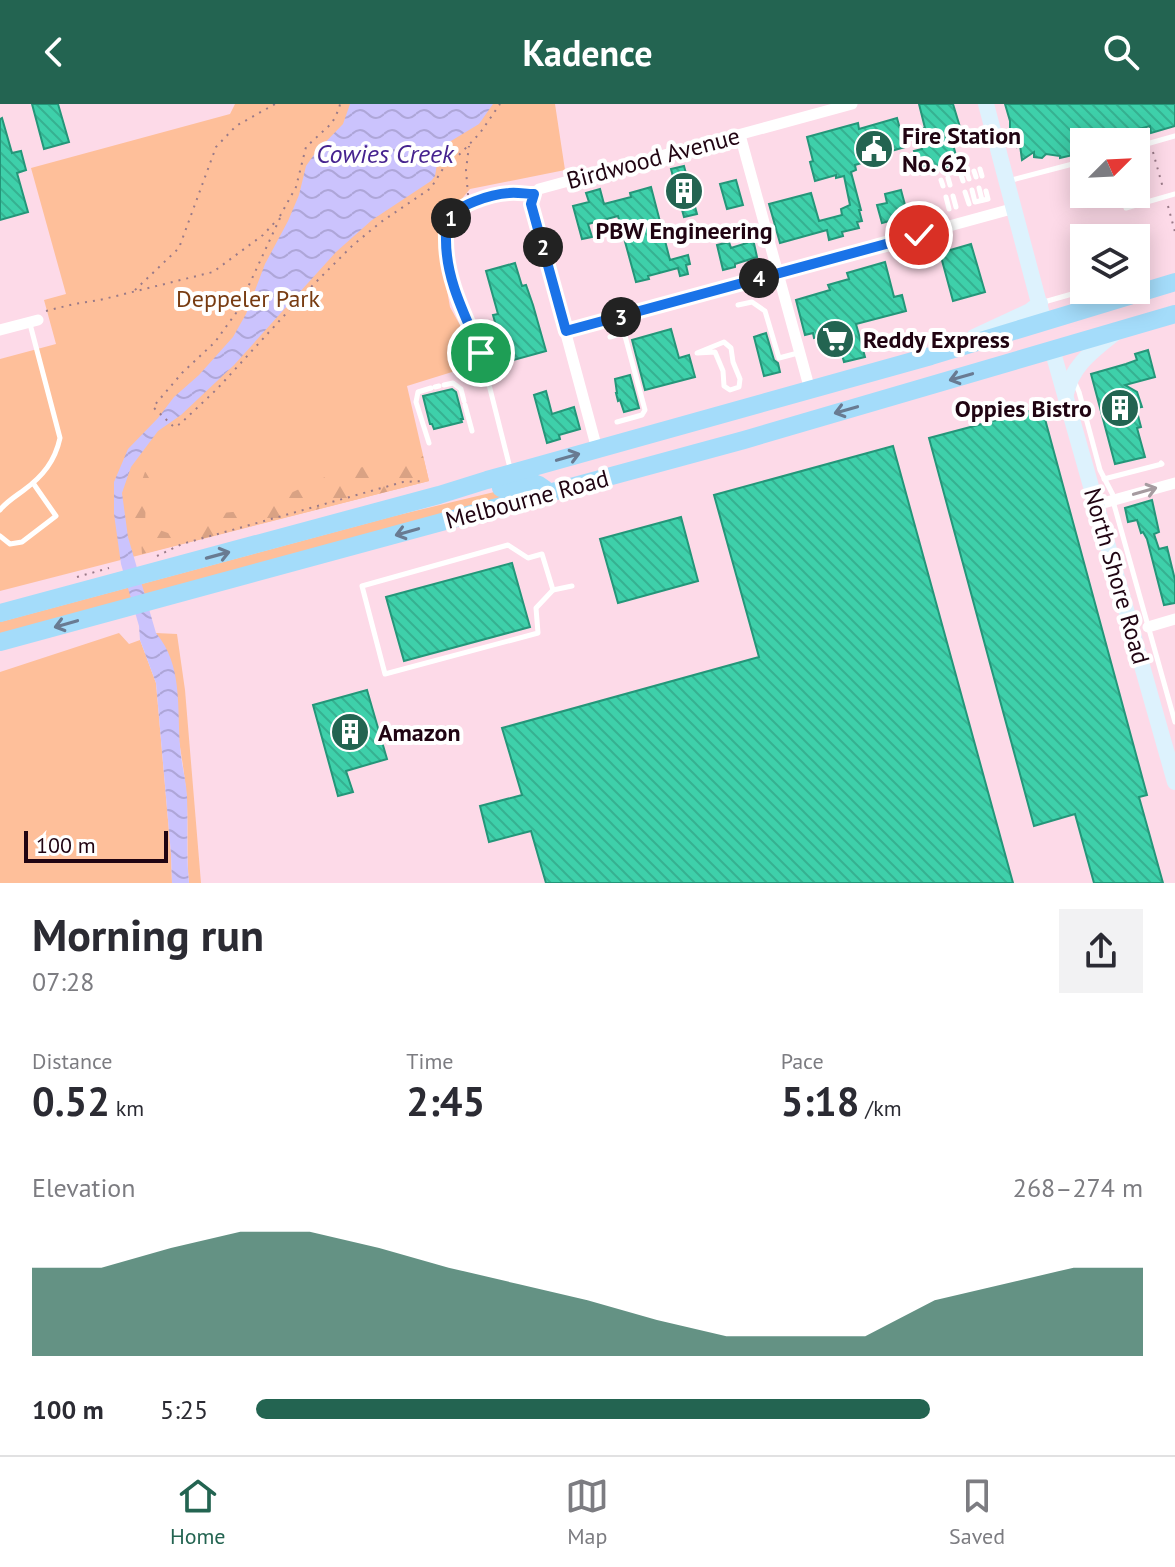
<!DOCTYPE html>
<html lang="en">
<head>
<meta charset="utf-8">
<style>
	body { margin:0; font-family:"PT Sans",sans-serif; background:#f2f2f3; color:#2b2b33; height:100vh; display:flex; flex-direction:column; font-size:30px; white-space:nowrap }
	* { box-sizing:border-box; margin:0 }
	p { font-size:26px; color:#7c7c81 }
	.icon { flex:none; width:44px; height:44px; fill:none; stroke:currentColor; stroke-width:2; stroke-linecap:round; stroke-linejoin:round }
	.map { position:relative; height:779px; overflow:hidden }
	.drawer { display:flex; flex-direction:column; background:#fff; flex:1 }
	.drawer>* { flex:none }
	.needle { width:52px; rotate:66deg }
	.tools { position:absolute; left:1070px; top:24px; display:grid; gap:16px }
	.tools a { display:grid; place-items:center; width:80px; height:80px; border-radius:0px; background:#fff; box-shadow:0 4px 20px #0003; font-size:40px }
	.scale { position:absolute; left:24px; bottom:20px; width:144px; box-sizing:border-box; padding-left:8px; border:4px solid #200412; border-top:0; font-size:22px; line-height:28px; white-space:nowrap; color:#200412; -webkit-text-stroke:6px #fff; paint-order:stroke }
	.pin { position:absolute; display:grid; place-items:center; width:68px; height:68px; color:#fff; margin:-34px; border:4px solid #fff; border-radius:50%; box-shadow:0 2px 8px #0007 }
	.km { position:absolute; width:40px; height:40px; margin:-20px; border-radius:50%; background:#222; color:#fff; font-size:22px; line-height:40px; text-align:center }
	.round { display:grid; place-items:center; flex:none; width:84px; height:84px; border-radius:0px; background:#f2f2f3 }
	.head { display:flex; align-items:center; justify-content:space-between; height:136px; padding:0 32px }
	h1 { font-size:44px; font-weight:700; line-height:60px }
	.metrics { display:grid; grid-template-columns:repeat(3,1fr); gap:12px; height:136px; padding:8px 32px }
	.metrics div { display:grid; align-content:center }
	.metrics b { font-size:40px; font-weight:700 }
	.metrics small { font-size:22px; font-weight:400 }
	.metrics p { font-size:22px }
	.chart { height:224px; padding:16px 32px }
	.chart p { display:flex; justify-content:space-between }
	.chart svg { width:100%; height:144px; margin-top:8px; fill:#236451; opacity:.7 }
	ul { padding:0 32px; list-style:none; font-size:26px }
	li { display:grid; grid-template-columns:128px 96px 1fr; align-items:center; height:60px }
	li i { height:20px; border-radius:10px; background:#236451 }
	header { display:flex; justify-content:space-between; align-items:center; height:104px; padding:0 32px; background:#236451; color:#fff; font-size:36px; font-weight:700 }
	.dock { display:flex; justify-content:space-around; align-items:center; height:112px; border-top:2px solid #e1e1e2; background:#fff; font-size:22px; color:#7c7c81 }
	.dock a { display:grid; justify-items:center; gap:4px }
	.dock .current { color:#236451 }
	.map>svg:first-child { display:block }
	.green { fill:#febf9a }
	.forest { fill:url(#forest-firs) }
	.water { fill:url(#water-waves) }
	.building { fill:url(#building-back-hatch); stroke:#249679; stroke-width:2 }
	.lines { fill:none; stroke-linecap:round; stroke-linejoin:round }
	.path { stroke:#9a7a88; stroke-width:2; stroke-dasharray:2 6; stroke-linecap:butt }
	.service { stroke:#fff; stroke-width:5 }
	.minor { stroke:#fff; stroke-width:11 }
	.secondary { stroke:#ddf2fd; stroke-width:16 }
	.trunk { stroke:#a4dcfa; stroke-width:18 }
	.oneway { stroke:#697b92 }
	.oneway2 { stroke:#a69ba0 }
	.route-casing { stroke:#fff; stroke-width:16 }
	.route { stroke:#1a73e8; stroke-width:10 }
	.labels { text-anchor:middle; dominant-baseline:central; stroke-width:8; stroke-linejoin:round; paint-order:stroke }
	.poi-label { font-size:24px; font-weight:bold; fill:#200412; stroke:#fff; text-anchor:start }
	.street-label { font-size:24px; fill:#200412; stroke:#fff }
	.park-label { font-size:24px; fill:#783c12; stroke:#fff }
	.water-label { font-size:26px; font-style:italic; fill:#46238f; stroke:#fff }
</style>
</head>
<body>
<header><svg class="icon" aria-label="back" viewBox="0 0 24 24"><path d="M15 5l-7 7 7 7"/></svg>Kadence<svg class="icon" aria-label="search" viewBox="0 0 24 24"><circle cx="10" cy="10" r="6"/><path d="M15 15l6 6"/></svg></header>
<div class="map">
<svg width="1175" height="779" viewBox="0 0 1175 779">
	<defs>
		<pattern id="forest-firs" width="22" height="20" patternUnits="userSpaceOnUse" patternTransform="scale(2)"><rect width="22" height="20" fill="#febf9a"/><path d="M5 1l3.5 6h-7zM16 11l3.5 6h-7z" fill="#d9a284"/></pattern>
		<pattern id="water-waves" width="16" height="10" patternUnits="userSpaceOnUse" patternTransform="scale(2)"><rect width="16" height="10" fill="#cbc3fd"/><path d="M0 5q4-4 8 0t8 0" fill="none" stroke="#aea6d8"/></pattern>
		<pattern id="building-back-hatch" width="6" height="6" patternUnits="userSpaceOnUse" patternTransform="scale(2)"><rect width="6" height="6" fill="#3ed0aa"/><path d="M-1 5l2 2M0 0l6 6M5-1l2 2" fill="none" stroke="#36b191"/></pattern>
	</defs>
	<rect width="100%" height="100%" fill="#fddae8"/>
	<!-- green -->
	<g class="green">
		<path d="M235 0H555L565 66 470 85 445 115 442 158 450 203 481 259 407 282 429 377 0 487V255L56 240 44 196 66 190 31 64 230 10Z"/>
		<path d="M519 382 534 385 0 531V518L394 412Z"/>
		<path d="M119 529 129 540 140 536 156 579 171 750 172 779H0V568Z"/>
		<path d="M156 529 177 530 185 586 201 779H189C186 748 189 717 186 687 181 634 167 581 156 529Z"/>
	</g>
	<!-- forest -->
	<path class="forest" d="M423 352 429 377 142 450 141 436 132 404 145 368 156 369 146 394 145 421 168 429 200 411 254 406 336 368Z"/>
	<!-- water -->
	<path class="water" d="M350 0H493L479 20 446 40 438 54 435 72 431 77 372 116 336 148 234 261 181 311 158 327 131 363 122 389 128 433 156 529C183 561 177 604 180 642 181 659 186 675 187 692 188 721 186 750 189 779H172L171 750 156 579 140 536 139 522 121 460 114 410V378L128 345 158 314 174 293 199 271 233 233 246 210 265 160 288 117 299 91 306 62 316 48 343 20Z"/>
	<!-- building -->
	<g class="building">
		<path d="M32 0H58L69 38 44 45Z"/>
		<path d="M919 0H953L963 33 952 36 958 60 921 70 914 47 922 45 917 26 925 24Z"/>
		<path d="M1005 0H1175V22L1151 29 1150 22 1090 38H1084V40L1075 42 1077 50 1060 54V52L1046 50 1042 54 1034 53V48L1022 56 1020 41 1017 43 1014 37V30L1010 24V17Z"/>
		<path d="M2 14 12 49 21 47 26 66 17 69 28 108 0 116V15Z"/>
		<path d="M897 14 905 43 867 54 868 57 855 61 856 66 851 68 861 106H859L862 117 857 118 859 124 842 128 843 132 829 136 827 126 780 139 769 100 811 89 819 117 842 111 841 105 850 101 844 72 836 74V71L815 77 810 58 813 57 807 33 858 19 859 25Z"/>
		<path d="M684 62 697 110 684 113 671 65Z"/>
		<path d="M736 76 743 101 727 105 720 80Z"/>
		<path d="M651 83 670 156 688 151 690 160 686 161 688 170 680 172 678 164 648 172 649 175 636 178 618 112 588 120 592 133 582 135 573 102 589 98 586 89 600 85 604 100 631 93 630 89Z"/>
		<path d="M901 86 908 112 882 119 877 101 887 99 885 90Z"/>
		<path d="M753 135 757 153 735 160V163L723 166 717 141 729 138 731 144 747 139 746 137Z"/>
		<path d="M971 140 985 188 953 197 940 149Z"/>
		<path d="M885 158 894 193 902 191 906 207 856 220 865 253 844 258 839 240 823 244 820 232 814 234 813 229 805 231 796 196 830 186 828 181 849 175 847 169Z"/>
		<path d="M515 159 522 182 526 181 533 201 546 247 506 258 493 211 498 210 486 167Z"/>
		<path d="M671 225 679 254 689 251 695 273 645 286 632 236Z"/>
		<path d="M766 229 774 256 778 259 780 268 764 272 754 233Z"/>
		<path d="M1148 246 1155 273 1125 281 1137 288 1142 303 1136 304 1141 323 1137 324 1145 353 1115 360 1091 270 1126 260 1137 256 1135 250Z"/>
		<path d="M630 271 639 304 624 308 620 296 618 297 616 289H617L615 275Z"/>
		<path d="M452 285 456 288 463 315H461L462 318 434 325 432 320H430L423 292Z"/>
		<path d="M546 287 552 310 574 303 580 325 559 331 560 335 547 339 534 291Z"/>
		<path d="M1042 304 1147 691 1139 693 1163 779H1094L1075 710 1034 722 929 334Z"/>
		<path d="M893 342 1013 779H546L531 727 489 738 480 702 522 691 502 624 759 553 714 391Z"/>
		<path d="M1152 396 1159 428 1154 430 1159 445 1167 443 1175 476V499L1164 501 1147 435 1143 428 1141 429 1137 416 1128 418 1125 404Z"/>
		<path d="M681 413 698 477 618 499 600 435Z"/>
		<path d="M512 459 530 523 404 557 386 493Z"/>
		<path d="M367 586 387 655 346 667 353 688 338 692 313 601Z"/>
	</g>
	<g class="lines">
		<!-- path -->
		<g class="path">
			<path d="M1153 48 1163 84"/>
			<path d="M468 91 466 66 469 42"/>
			<path d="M1168 102 1175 128"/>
			<path d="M280 112 296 83 306 43 332 19 339 5 340 0"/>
			<path d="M280 114 236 209 215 238 182 269 153 303 174 323 180 320 217 285 303 191 353 141 381 118 431 84 444 63 461 49 480 29 500 0"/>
			<path d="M135 186 179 144 216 43 236 22 275 0"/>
			<path d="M46 207 74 200 100 196 213 168 263 131 276 117"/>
			<path d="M157 452 182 440 403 378 425 377"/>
			<path d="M77 473 109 464"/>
		</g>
		<!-- service -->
		<g class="service">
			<path d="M1136 43 1175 32"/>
			<path d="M980 65 982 72"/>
			<path d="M974 67 976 73"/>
			<path d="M967 69 969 75"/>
			<path d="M961 71 963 77"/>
			<path d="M948 74 950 81"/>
			<path d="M941 76 943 82"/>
			<path d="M1008 77 1084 57"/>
			<path d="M979 84 982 96"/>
			<path d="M972 86 975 98 988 95 986 87"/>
			<path d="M965 88 969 100"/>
			<path d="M953 92 956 103"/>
			<path d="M946 93 949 105"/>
			<path d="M1126 104 1175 90"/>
			<path d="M1044 198 1086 186"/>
			<path d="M738 201 752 198 765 207 779 254 798 249"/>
			<path d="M610 233 620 230 625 232 645 306 642 311 617 318"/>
			<path d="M724 238 731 244 733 258 740 275 739 283 730 286 724 282 723 267 715 248 697 249Z"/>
			<path d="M1075 279 1079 288 1100 366 1114 393"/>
			<path d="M444 281 453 279 461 285 464 297"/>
			<path d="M435 283 439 282"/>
			<path d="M465 301 472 327"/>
			<path d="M429 339 416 298 418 288 431 284"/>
			<path d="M510 364 481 249 453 183 446 142V128L447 118 457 107 473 99 492 92 511 89 533 90"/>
			<path d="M1104 375 1162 360 1161 359"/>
			<path d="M1113 397 1175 618"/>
			<path d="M0 406C6 398 16 392 24 386 43 372 55 357 60 334L30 220"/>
			<path d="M0 432 10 440 22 438 56 412 33 379"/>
			<path d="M508 441 528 454 542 450 553 486 536 504 538 529 385 570 362 482Z"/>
			<path d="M553 486 572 482"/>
		</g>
		<!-- minor -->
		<g class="minor">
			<path d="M740 31 810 286"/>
			<path d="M0 226 38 216"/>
			<path d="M566 227 1015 104"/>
			<path d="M597 345 531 100 534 90 539 85 852 0"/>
			<path d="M1096 401 1175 379"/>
			<path d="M1148 523 1175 515"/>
		</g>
		<!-- secondary -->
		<g class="secondary">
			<path d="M986 0 1044 218"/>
			<path d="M974 233 1030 207 1040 199"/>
			<path d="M1052 245 1175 678"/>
			<path d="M1066 290C1072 261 1093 247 1115 229"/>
		</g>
		<!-- trunk -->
		<g class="trunk">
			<path d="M501 384C519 379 535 372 548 389"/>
			<path d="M0 509 439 391 487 376 931 252 1175 178"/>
			<path d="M0 538 744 336 1175 210"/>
		</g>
	</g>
	<!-- one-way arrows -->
	<defs><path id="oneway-shaft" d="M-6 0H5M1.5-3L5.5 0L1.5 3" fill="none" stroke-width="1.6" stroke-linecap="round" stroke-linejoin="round" transform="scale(2)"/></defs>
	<g class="oneway">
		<use href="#oneway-shaft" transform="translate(961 273) rotate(164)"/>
		<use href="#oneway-shaft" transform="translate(846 306) rotate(164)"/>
		<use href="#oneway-shaft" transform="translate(568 353) rotate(-16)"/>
		<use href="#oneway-shaft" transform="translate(407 428) rotate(164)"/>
		<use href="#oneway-shaft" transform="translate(218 451) rotate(-15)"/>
		<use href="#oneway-shaft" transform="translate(66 520) rotate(164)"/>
	</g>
	<use class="oneway2" href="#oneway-shaft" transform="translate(1145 387) rotate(-16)"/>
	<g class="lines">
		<defs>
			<path id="route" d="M481 249C466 213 446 177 446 136 446 131 445 122 448 117 455 101 492 90 509 89 517 88 526 90 534 90L531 100 566 227 919 131"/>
		</defs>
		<!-- route casing -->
		<use href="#route" class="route-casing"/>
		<!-- route -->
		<use href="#route" class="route"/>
	</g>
	<!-- icons -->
	<defs>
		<symbol id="civic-disc" viewBox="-11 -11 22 22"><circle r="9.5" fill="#236451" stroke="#fff"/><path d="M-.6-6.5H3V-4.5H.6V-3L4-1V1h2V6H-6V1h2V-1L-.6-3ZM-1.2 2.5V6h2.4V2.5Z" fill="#fff"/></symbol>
		<symbol id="building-disc" viewBox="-11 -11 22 22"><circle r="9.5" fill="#236451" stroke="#fff"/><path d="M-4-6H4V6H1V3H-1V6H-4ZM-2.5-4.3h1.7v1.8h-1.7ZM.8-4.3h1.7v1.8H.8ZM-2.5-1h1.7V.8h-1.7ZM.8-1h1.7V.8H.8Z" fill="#fff"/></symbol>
		<symbol id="supermarket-disc" viewBox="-11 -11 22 22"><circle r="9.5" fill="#236451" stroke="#fff"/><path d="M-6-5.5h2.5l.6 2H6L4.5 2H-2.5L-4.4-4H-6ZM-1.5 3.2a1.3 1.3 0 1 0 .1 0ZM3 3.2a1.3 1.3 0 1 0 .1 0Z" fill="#fff"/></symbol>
	</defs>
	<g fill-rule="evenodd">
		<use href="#civic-disc" x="852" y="23" width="44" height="44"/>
		<use href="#building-disc" x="662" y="65" width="44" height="44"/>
		<use href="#supermarket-disc" x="813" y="213" width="44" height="44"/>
		<use href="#building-disc" x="1098" y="282" width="44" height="44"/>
		<use href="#building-disc" x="328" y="606" width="44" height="44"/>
	</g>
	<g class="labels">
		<!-- poi labels -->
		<g class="poi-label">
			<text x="902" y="31">Fire Station<tspan x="902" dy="28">No. 62</tspan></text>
			<text x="684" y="126" text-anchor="middle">PBW Engineering</text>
			<text x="863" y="235">Reddy Express</text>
			<text x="1092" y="304" text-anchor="end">Oppies Bistro</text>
			<text x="378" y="628">Amazon</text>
		</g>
		<!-- street labels -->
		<g class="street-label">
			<text transform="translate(653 54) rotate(-15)">Birdwood Avenue</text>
			<text transform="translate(527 395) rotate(-15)">Melbourne Road</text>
			<text transform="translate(1117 472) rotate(74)">North Shore Road</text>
		</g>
		<!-- park labels -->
		<g class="park-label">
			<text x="248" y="194">Deppeler Park</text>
		</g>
		<!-- water labels -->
		<g class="water-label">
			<text x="385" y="49">Cowies Creek</text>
		</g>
	</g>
</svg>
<div class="tools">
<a><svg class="needle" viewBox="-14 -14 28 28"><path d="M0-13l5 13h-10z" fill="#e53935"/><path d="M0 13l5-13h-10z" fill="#7c7c81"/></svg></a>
<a><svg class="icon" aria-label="layers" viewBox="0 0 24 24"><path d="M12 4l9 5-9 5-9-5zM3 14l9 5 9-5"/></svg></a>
</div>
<div class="scale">100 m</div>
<div class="pin" style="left:481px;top:249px;background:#1e9e55"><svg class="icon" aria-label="arrive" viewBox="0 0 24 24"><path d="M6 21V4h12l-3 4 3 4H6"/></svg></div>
<div class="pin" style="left:919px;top:131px;background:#d93025"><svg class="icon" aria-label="check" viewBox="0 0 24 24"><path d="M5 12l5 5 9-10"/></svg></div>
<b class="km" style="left:451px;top:114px">1</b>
<b class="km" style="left:543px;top:143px">2</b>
<b class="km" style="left:621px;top:213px">3</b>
<b class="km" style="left:759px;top:174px">4</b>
</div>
<section class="drawer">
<div class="head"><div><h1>Morning run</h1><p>07:28</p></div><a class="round"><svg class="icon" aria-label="share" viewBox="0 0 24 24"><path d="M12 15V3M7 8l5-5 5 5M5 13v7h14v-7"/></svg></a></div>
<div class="metrics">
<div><p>Distance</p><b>0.52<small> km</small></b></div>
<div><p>Time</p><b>2:45</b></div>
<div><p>Pace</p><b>5:18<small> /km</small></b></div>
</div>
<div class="chart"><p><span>Elevation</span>268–274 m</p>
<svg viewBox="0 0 160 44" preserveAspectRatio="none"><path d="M0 44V17L10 17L20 11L30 6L40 6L50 11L60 17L70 22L80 27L90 33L100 38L110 38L120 38L130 27L140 22L150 17L160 17V44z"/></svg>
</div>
<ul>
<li><b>100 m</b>5:25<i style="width:76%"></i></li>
</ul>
</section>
<nav class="dock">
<a class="current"><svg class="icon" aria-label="home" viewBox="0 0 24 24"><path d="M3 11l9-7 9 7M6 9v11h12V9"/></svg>Home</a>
<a><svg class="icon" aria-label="map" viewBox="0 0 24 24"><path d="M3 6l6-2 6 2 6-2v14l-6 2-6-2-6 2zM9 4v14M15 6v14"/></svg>Map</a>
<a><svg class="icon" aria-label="saved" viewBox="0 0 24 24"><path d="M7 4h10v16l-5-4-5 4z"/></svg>Saved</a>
</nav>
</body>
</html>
